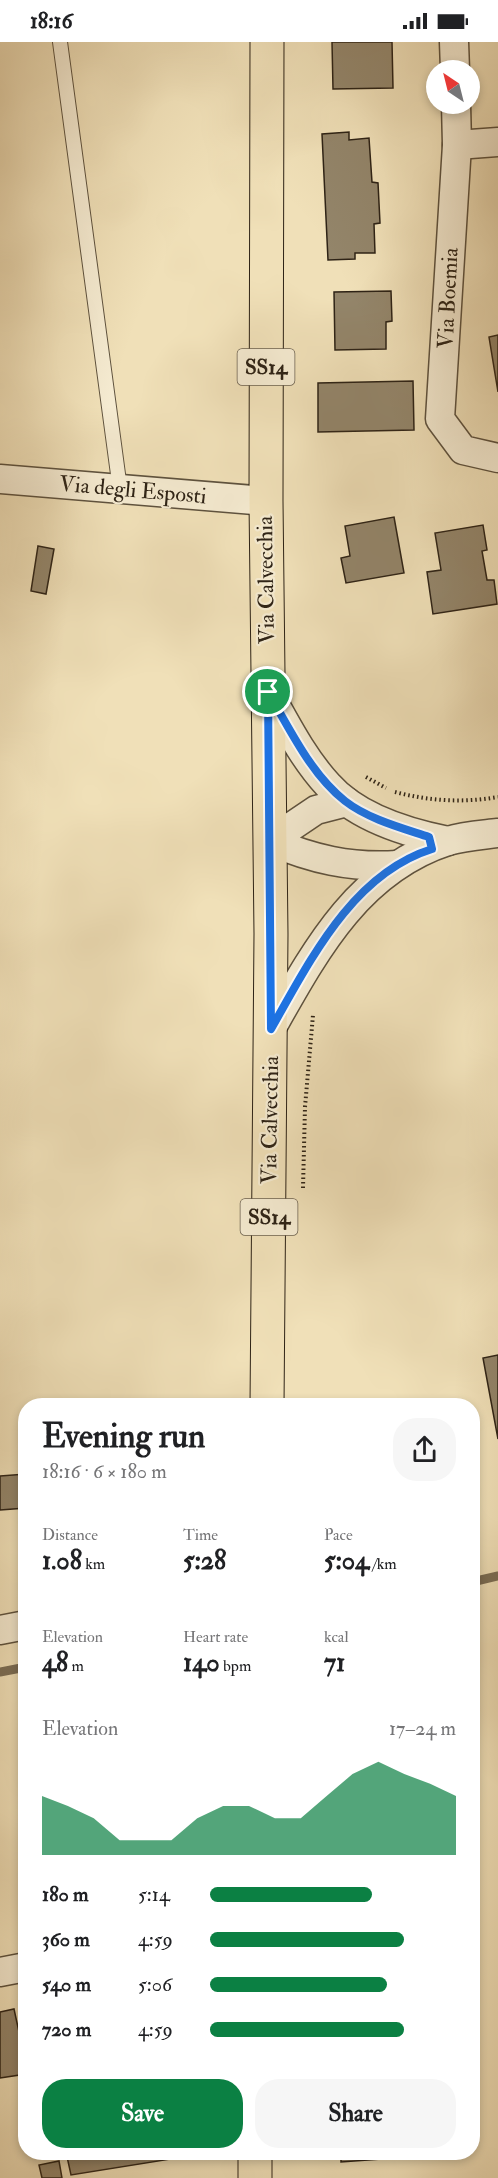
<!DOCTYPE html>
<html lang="en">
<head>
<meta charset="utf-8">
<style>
	body { margin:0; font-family:"IM FELL Double Pica",serif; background:#f6f6f6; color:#202124; height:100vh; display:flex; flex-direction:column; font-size:22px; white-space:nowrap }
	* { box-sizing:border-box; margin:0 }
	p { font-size:20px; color:#757577 }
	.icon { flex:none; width:33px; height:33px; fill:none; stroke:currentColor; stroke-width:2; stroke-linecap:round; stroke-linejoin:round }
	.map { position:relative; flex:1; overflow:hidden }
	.panel { position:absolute; left:18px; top:1356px; width:462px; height:762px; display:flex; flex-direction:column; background:#fff; border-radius:24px; box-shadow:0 3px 9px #0003 }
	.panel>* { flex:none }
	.needle { width:39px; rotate:325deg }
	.buttons { position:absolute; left:426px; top:18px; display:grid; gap:12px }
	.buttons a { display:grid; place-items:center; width:54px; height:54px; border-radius:50%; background:#fff; box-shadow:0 3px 9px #0003; font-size:30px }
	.pin { position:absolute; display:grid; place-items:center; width:51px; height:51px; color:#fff; margin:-26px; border:3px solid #fff; border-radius:50%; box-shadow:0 2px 6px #0007 }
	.round { display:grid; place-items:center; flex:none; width:63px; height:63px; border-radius:24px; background:#f6f6f6 }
	.head { display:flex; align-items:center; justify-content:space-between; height:102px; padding:0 24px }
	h1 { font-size:33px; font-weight:700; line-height:45px }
	.metrics { display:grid; grid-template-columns:repeat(3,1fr); gap:9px; height:102px; padding:6px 24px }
	.metrics div { display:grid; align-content:center }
	.metrics b { font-size:26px; font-weight:700 }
	.metrics small { font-size:16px; font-weight:400 }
	.metrics p { font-size:16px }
	.chart { height:168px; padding:12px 24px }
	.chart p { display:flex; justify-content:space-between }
	.chart svg { width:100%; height:108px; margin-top:6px; fill:#0b8043; opacity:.7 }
	.action { display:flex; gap:12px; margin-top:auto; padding:12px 24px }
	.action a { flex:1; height:69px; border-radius:24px; background:#0b8043; color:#fff; font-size:24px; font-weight:700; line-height:69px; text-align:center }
	.action a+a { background:#f6f6f6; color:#202124 }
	ul { padding:0 24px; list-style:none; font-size:20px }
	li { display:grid; grid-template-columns:96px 72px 1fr; align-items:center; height:45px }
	li i { height:15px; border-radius:8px; background:#0b8043 }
	.status { display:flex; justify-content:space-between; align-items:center; height:42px; padding:0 30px; background:#fff; direction:ltr }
	.status svg { height:16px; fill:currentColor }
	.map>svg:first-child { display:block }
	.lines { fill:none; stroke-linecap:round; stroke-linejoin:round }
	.stream { stroke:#7b6e56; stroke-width:9 }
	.building { fill:#93856a; stroke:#2e2316; stroke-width:1.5 }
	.lane-casing { stroke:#5e523e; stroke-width:16 }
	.street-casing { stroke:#5e523e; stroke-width:31 }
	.primary-casing { stroke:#2e2316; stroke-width:35 }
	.path { stroke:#2e2316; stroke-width:4; stroke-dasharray:1.5 3; stroke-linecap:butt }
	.lane { stroke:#f5ebd1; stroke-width:14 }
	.street { stroke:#f5ebd1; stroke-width:28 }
	.primary { stroke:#f0e0b8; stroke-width:33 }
	.route-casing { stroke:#fff; stroke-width:12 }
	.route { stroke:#1a73e8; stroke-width:8 }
	.labels { text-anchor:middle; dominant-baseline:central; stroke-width:4.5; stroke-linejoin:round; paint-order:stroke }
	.shield { fill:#f5ebd1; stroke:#6a5f4e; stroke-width:1.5 }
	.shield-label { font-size:21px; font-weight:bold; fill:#2e2316 }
	.street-label { font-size:22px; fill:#2e2316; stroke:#f5ebd1 }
</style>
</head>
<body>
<div class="status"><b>18:16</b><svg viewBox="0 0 49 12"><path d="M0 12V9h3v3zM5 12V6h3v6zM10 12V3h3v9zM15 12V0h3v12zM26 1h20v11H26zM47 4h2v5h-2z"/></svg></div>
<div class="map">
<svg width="498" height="2136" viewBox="0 0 498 2136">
	<rect width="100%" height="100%" fill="#f0e0b8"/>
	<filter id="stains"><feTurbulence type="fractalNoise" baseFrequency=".00333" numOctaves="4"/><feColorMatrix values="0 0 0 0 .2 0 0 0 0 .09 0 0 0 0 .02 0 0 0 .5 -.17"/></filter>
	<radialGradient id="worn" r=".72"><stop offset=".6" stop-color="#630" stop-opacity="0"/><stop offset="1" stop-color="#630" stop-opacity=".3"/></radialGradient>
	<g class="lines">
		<!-- stream -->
		<g class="stream">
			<path d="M472 1540 498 1534"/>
			<path d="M0 1630 26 1625"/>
		</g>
	</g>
	<!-- building -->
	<g class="building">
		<path d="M332 0H392L393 46 333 47Z"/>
		<path d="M349 90V98L369 96 372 140 378 141 380 181 374 182 375 211H355V217L328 218 322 92Z"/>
		<path d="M391 249 392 279 386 280V307L335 308 334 250Z"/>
		<path d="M498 293V350L489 295Z"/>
		<path d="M413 339 414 388 318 390V341Z"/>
		<path d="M394 475 404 531 346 541 341 516 350 514 345 484Z"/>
		<path d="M483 483 487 508 482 509 487 538H494L497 562 433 572 427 530 441 528 435 491Z"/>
		<path d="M38 504 54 507 46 552 31 549Z"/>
		<path d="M498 1313V1397L483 1316Z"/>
		<path d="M26 1432V1466L0 1468V1434Z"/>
		<path d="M14 1967 21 1999 26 1998V2032L0 2036V1970Z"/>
		<path d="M66 2110H170L171 2117 71 2133Z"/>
		<path d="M341 2110H409V2115L341 2120Z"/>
		<path d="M59 2119 62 2136H42L39 2123Z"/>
	</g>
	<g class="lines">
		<defs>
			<path id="lane" d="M60 0 120 447"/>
			<g id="street">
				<path d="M454 0 455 28"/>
				<path d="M456 62 457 103 440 377 463 408 498 416"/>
				<path d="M457 103 498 100"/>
				<path d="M0 437 266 459"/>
				<path d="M268 650C286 682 303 716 328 743 356 775 408 791 448 799"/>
				<path d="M347 760 316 768 270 799C312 817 350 826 397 823"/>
				<path d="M271 987C315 909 358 828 448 799 464 794 482 793 498 791"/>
				<path d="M0 1588 26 1583"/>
				<path d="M0 1930 26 1925"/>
			</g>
			<g id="primary">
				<path d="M267 1364 271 892 266 459 267 0"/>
				<path d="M255 2136V2110"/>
			</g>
		</defs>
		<!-- lane casing -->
		<use href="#lane" class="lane-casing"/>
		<!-- street casing -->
		<use href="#street" class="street-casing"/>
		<!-- primary casing -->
		<use href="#primary" class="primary-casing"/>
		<!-- path -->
		<g class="path">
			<path d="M366 735 386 746"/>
			<path d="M395 750C429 759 463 761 498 755"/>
			<path d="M303 1146 305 1065 313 973"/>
		</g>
		<!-- lane -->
		<use href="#lane" class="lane"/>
		<!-- street -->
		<use href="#street" class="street"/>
		<!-- primary -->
		<use href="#primary" class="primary"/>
	</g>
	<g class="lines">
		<defs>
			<path id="route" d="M268 650C290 687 310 731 345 759 368 777 402 786 429 795L432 807C352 832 310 919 271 987Z"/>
		</defs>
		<!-- route casing -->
		<use href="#route" class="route-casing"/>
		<!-- route -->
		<use href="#route" class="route"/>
	</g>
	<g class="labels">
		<!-- shield labels -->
		<g class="shield">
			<rect x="237.5" y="307" width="57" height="36" rx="4.5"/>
			<rect x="240.5" y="1157" width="57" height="36" rx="4.5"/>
		</g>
		<g class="shield-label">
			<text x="266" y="325">SS14</text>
			<text x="269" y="1175">SS14</text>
		</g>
		<!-- street labels -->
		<g class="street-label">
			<text transform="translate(448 256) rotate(-87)">Via Boemia</text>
			<text transform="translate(133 448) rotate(5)">Via degli Esposti</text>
			<text transform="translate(266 538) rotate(-91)">Via Calvecchia</text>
			<text transform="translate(270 1078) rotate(-89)">Via Calvecchia</text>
		</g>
	</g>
	<rect width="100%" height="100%" filter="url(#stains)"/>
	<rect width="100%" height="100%" fill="url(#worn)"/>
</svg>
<div class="buttons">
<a><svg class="needle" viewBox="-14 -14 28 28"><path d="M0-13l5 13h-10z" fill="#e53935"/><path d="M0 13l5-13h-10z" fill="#757577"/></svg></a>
</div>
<div class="pin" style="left:268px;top:650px;background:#1e9e55"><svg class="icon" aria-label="arrive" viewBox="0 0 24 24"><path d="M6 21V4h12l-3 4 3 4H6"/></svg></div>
<section class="panel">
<div class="head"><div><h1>Evening run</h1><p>18:16 · 6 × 180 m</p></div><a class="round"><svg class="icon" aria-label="share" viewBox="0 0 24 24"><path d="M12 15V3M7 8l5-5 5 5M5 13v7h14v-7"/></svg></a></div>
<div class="metrics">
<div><p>Distance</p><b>1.08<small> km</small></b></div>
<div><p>Time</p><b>5:28</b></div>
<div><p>Pace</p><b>5:04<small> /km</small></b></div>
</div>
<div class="metrics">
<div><p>Elevation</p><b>48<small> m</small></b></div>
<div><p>Heart rate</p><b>140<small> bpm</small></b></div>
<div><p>kcal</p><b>71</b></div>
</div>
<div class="chart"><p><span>Elevation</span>17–24 m</p>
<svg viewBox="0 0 160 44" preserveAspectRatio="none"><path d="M0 44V20L10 24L20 29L30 38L40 38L50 38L60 29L70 24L80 24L90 29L100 29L110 20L120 11L130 6L140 11L150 15L160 20V44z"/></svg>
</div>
<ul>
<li><b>180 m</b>5:14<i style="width:66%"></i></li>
<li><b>360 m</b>4:59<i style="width:79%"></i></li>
<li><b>540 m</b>5:06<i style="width:72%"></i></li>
<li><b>720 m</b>4:59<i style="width:79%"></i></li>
</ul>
<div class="action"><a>Save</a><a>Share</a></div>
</section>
</div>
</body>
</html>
